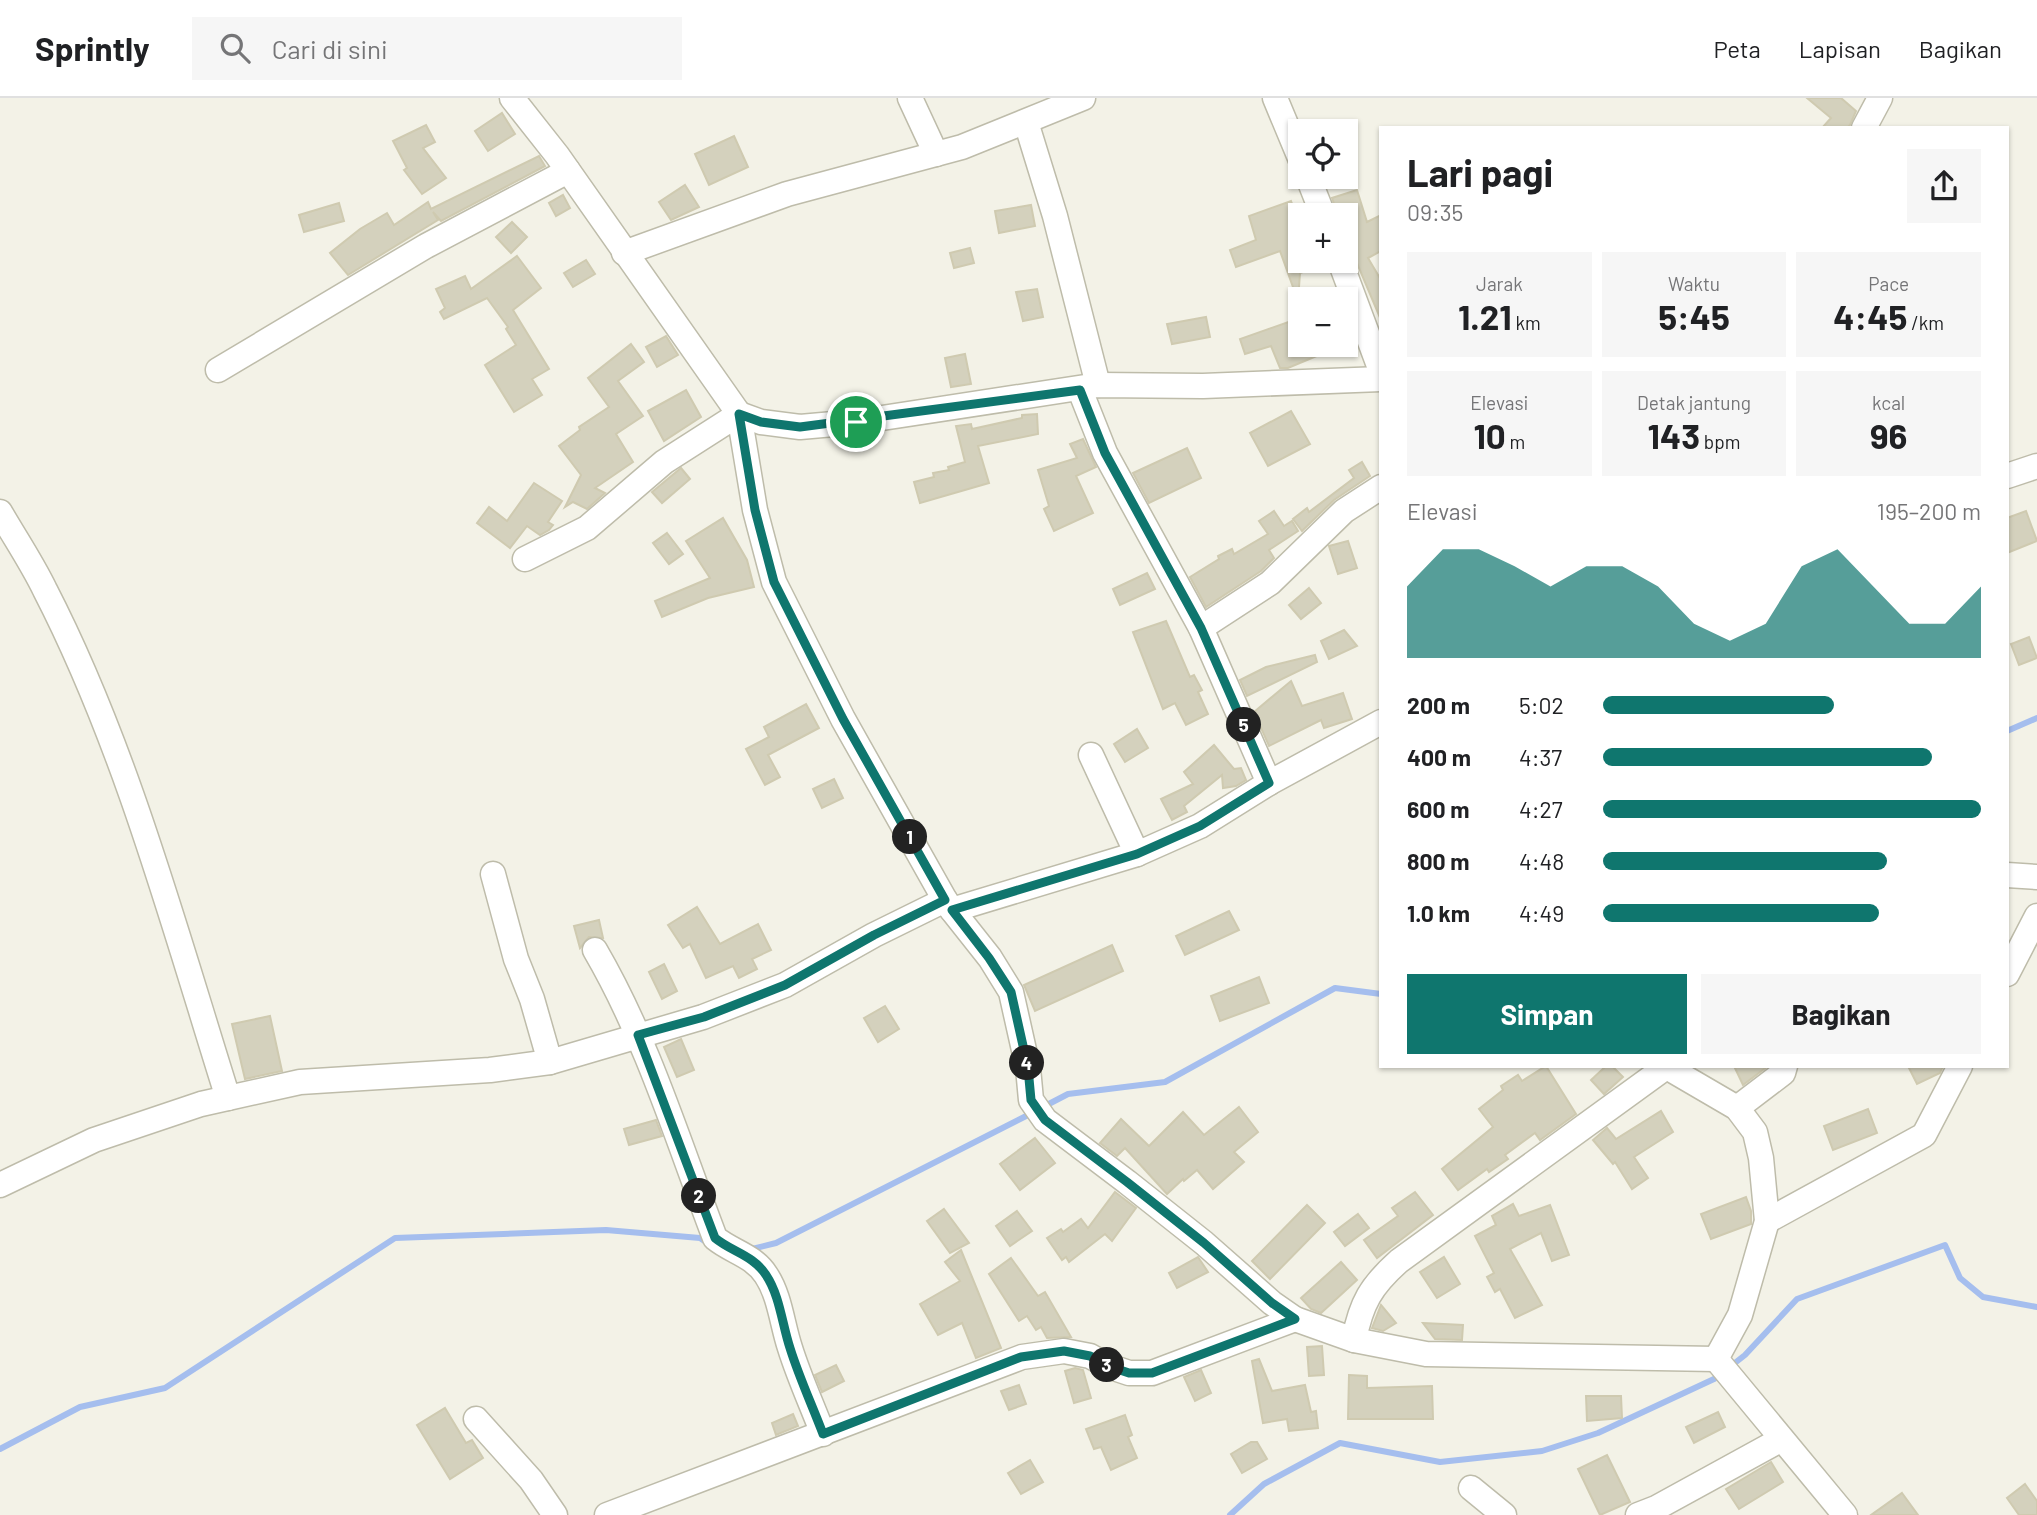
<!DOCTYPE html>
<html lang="id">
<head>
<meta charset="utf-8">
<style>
	body { margin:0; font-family:Barlow,sans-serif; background:#f6f6f6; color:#202124; height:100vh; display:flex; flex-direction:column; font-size:26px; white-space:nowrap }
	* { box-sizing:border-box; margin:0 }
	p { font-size:23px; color:#757577 }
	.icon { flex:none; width:38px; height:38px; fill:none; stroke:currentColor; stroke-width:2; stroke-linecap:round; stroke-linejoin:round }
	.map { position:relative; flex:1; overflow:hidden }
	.panel { position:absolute; left:1379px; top:28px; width:630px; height:942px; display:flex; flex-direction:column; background:#fff; border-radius:0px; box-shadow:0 2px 5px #0004 }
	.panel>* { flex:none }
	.buttons { position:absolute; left:1288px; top:21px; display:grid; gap:14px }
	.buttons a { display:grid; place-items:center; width:70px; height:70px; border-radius:0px; background:#fff; box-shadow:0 2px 5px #0004; font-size:35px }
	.pin { position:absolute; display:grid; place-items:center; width:60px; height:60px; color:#fff; margin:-30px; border:4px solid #fff; border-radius:50%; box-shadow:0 2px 7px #0007 }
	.km { position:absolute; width:35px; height:35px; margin:-18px; border-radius:50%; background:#222; color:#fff; font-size:19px; line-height:35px; text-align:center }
	.round { display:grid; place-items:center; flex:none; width:74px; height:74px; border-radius:0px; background:#f6f6f6 }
	.head { display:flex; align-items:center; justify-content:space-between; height:119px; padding:0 28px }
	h1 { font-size:38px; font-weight:700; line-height:52px }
	.metrics { display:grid; grid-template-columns:repeat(3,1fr); gap:10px; height:119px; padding:7px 28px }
	.metrics div { display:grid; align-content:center; border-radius:0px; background:#f6f6f6; text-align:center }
	.metrics b { font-size:35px; font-weight:700 }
	.metrics small { font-size:19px; font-weight:400 }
	.metrics p { font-size:19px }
	.chart { height:196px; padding:14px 28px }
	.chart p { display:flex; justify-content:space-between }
	.chart svg { width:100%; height:126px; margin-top:7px; fill:#0f766e; opacity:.7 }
	.button { display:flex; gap:14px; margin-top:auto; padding:14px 28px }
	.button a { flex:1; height:80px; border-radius:0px; background:#0f766e; color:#fff; font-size:28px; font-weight:700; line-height:80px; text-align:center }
	.button a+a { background:#f6f6f6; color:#202124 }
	ul { padding:0 28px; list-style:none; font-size:23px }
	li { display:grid; grid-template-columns:112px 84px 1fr; align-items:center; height:52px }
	li i { height:18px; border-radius:9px; background:#0f766e }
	header { display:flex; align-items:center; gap:42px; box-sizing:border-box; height:98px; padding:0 35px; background:#fff; border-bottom:2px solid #e0e0e0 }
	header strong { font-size:33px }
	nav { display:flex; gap:38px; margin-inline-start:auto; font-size:24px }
	.search { width:490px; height:63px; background:#f6f6f6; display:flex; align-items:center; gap:18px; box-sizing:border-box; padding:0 24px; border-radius:0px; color:#757577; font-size:26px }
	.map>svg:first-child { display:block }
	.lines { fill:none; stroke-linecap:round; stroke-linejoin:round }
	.stream { stroke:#a5beee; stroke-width:6 }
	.building { fill:#d4d1bd; stroke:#cfcab0; stroke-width:2 }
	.minor-casing { stroke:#bebcaa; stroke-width:27 }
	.minor { stroke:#fff; stroke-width:24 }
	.route-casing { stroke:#fff; stroke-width:14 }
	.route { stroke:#0f766e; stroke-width:9 }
</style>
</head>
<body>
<header>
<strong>Sprintly</strong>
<div class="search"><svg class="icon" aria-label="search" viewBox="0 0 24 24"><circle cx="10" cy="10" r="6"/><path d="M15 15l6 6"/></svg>Cari di sini</div>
<nav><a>Peta</a><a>Lapisan</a><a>Bagikan</a></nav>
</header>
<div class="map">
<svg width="2037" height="1417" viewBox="0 0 2037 1417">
	<rect width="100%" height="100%" fill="#f3f2e7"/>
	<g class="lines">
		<!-- stream -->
		<g class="stream">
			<path d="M2007 633 2037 620"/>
			<path d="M1043 1009 1068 996 1165 984 1335 890 1381 896"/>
			<path d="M748 1152 776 1145 1034 1014"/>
			<path d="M1731 1268 1745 1257 1797 1201 1945 1147 1960 1180 1983 1199 2037 1209"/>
			<path d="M0 1351 80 1309 165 1290 395 1140 606 1132 700 1140 709 1146"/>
			<path d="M1230 1417 1264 1386 1340 1345 1440 1364 1542 1353 1598 1335 1714 1281 1722 1275"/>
		</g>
	</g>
	<!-- building -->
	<g class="building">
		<path d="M1807 0H1841L1856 13 1850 27 1847 30H1822L1831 20Z"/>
		<path d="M502 15 515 36 488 53 475 33Z"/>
		<path d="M426 27 435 44 423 50 446 80 422 96 404 72 407 70 393 43Z"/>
		<path d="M734 38 748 69 709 87 695 56Z"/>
		<path d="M539 58 545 68 441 123 433 114 438 122 348 177 330 155 360 131 387 115 394 127 428 104 431 111Z"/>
		<path d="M685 87 699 109 671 122 659 104Z"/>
		<path d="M1357 92 1367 124 1381 117V153L1368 160 1381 182V222L1354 158 1346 150V117H1338L1332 100Z"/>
		<path d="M563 97 570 110 556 118 549 105Z"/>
		<path d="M1291 103 1300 127V163H1325L1326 166 1300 175 1298 203 1280 153 1236 169 1230 152 1256 142 1249 118Z"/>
		<path d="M339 105 344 123 304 134 299 117Z"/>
		<path d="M1031 107 1035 128 999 135 995 113Z"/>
		<path d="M512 124 527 139 511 155 496 139Z"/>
		<path d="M970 150 974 165 954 170 950 155Z"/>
		<path d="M517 158 541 190 513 212 549 271 532 281 542 297 514 314 485 267 516 247 506 231 508 229 487 200 444 221 440 214 445 210 436 191 465 178 471 191Z"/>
		<path d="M586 162 595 176 573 189 564 175Z"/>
		<path d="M1037 191 1043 219 1023 223 1016 194Z"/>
		<path d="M1206 219 1210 239 1172 246 1167 226Z"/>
		<path d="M1300 220V247H1343L1288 270H1280L1271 248 1245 256 1240 241Z"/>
		<path d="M666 238 678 257 657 269 646 249Z"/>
		<path d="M631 246 644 264 618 283 643 318 616 336 633 364 595 390 605 395 587 411 573 404 565 409 581 377 559 348 580 332 579 329 609 309 588 280Z"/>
		<path d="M965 256 971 286 951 289 945 260Z"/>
		<path d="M686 292 701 319 664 343 648 313Z"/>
		<path d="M1291 313 1310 346 1268 368 1250 335Z"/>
		<path d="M1037 316 1038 336 978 348 989 385 920 405 914 384 934 379 933 375 949 372 948 369 965 364 956 328 971 326 972 331 1022 320V317Z"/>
		<path d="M1083 341 1096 369 1076 378 1093 415 1054 433 1044 411 1049 408 1038 372 1077 360 1070 346Z"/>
		<path d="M1187 350 1201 380 1149 405 1133 375Z"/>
		<path d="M1362 364 1370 378 1334 402 1302 433 1293 421 1307 410 1309 414 1354 380 1349 372Z"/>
		<path d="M681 370 690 381 662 405 652 394Z"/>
		<path d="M534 385 562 403 548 424 553 427 549 432 540 437 527 428 510 450 477 425 489 409 507 423Z"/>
		<path d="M1274 413 1284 428 1292 423 1298 433 1269 452 1274 460 1261 473 1206 509 1190 479 1219 461 1218 458 1232 451 1234 456 1268 436 1259 423Z"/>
		<path d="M2026 413 2037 443 2007 455V420Z"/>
		<path d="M723 420 747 462 754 489 708 500 662 519 655 503 710 480 686 443Z"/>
		<path d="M667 435 683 456 669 466 653 445Z"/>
		<path d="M1348 443 1357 470 1338 476 1329 448Z"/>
		<path d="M1147 475 1155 491 1120 507 1113 491Z"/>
		<path d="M1309 490 1321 505 1301 521 1289 507Z"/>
		<path d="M1166 523 1190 579 1194 577 1202 592 1198 594 1208 616 1186 627 1175 605 1163 611 1133 534Z"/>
		<path d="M1344 532 1357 548 1329 561 1321 543Z"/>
		<path d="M2029 539 2037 560 2019 567 2011 546Z"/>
		<path d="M1315 557 1317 564 1247 598 1240 582 1266 569Z"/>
		<path d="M1291 583 1302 608 1343 595 1352 621 1324 630 1321 622 1269 648 1254 614Z"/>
		<path d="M806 606 819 630 768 657 780 679 765 687 746 651 769 639 764 629Z"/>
		<path d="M1137 631 1148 650 1125 664 1114 646Z"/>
		<path d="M1214 647 1234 671 1241 670 1246 682 1236 688 1223 690 1222 677 1184 708 1187 714 1172 722 1161 701 1193 686 1184 674Z"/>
		<path d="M834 681 843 700 822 710 813 691Z"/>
		<path d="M697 809 720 846 758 826 771 852 752 861 757 871 739 880 733 868 706 880 690 846 683 850 668 827Z"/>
		<path d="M1229 813 1239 832 1185 857 1176 838Z"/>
		<path d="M599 822 603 840 589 839 580 850 574 828Z"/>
		<path d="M1112 847 1123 873 1035 913 1024 887Z"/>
		<path d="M664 866 677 893 662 901 649 874Z"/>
		<path d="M1259 879 1269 905 1220 923 1211 898Z"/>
		<path d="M885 908 899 931 878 944 864 920Z"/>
		<path d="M270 918 282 973 245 981 232 926Z"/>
		<path d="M681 941 694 972 677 979 664 949Z"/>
		<path d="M1546 968 1576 1016 1540 1042 1535 1035 1505 1057 1508 1061 1489 1074 1487 1071 1458 1092 1442 1071 1493 1029 1479 1011 1503 992 1501 988 1518 977 1522 983Z"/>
		<path d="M1606 968H1612L1623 979 1604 996 1591 982Z"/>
		<path d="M1734 968H1768L1743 987Z"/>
		<path d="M1908 968H1943L1940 975 1917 986Z"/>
		<path d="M1239 1009 1258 1034 1234 1054 1244 1064 1213 1091 1197 1072 1184 1083 1183 1081 1167 1096 1125 1050 1117 1058 1100 1045 1121 1021 1149 1048 1183 1014 1204 1037Z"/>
		<path d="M1868 1011 1877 1035 1833 1052 1824 1028Z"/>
		<path d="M1661 1013 1673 1034 1634 1059 1648 1080 1632 1091 1615 1064 1613 1066 1593 1042 1607 1030 1616 1041Z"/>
		<path d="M656 1022 662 1038 629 1047 624 1031Z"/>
		<path d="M1035 1040 1055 1065 1020 1092 1000 1066Z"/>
		<path d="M1115 1094 1136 1110 1112 1143 1105 1136 1069 1164 1066 1159 1062 1162 1047 1140 1061 1131 1063 1134 1081 1121 1088 1130Z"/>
		<path d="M1415 1094 1433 1117 1377 1160 1364 1142 1398 1118 1392 1110Z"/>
		<path d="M1746 1099 1751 1113V1126L1711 1141 1701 1116Z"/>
		<path d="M1513 1106 1519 1118 1550 1107 1569 1157 1552 1163 1541 1135 1510 1151 1542 1207 1515 1220 1500 1191 1495 1194 1487 1179 1494 1175 1475 1138 1496 1127 1492 1118Z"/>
		<path d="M1307 1107 1325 1125 1270 1181 1252 1163Z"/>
		<path d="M944 1111 969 1145 950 1155 927 1123Z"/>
		<path d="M1017 1113 1032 1133 1010 1148 996 1128Z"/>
		<path d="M1358 1116 1369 1130 1345 1148 1334 1134Z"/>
		<path d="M961 1152 1001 1250 976 1260 962 1225 938 1237 920 1206 960 1183 945 1164Z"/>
		<path d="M1198 1159 1208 1174 1177 1190 1169 1175Z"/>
		<path d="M1444 1159 1460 1186 1437 1200 1420 1174Z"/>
		<path d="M1011 1160 1038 1198 1045 1194 1071 1239 1047 1240 1041 1229 1036 1232 1027 1218 1019 1223 989 1176Z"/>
		<path d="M1341 1164 1357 1182 1321 1215 1311 1211 1301 1200Z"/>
		<path d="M1381 1207 1396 1225 1383 1233 1372 1230Z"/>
		<path d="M1423 1225 1463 1227 1462 1242 1435 1241Z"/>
		<path d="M1322 1248 1324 1277 1309 1278 1307 1249Z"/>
		<path d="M1259 1261 1272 1293 1305 1287 1311 1314 1316 1313 1318 1330 1289 1333 1287 1321 1263 1325 1252 1263Z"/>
		<path d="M836 1267 844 1283 822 1294 815 1277Z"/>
		<path d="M1075 1270 1083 1272 1091 1300 1074 1305 1065 1273Z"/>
		<path d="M1201 1272 1211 1295 1195 1303 1184 1279Z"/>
		<path d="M1349 1277 1367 1278V1290L1432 1288 1433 1321H1348Z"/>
		<path d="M1019 1287 1026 1306 1009 1312 1001 1293Z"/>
		<path d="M1586 1298H1621L1622 1320 1587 1323Z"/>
		<path d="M445 1310 466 1345 472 1342 483 1360 450 1381 417 1327Z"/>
		<path d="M1718 1314 1725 1329 1694 1345 1686 1329Z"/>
		<path d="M793 1316 798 1328 776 1337 772 1325Z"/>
		<path d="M1125 1317 1132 1337 1128 1339 1137 1360 1111 1372 1101 1349 1094 1351 1086 1331Z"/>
		<path d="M1251 1344H1257L1267 1361 1242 1375 1231 1356Z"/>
		<path d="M1607 1357 1630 1404 1600 1417 1578 1371Z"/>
		<path d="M1030 1362 1043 1384 1021 1396 1008 1375Z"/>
		<path d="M1771 1364 1783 1384 1739 1411 1726 1391Z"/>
		<path d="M2025 1386 2037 1403V1417H2019L2007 1400Z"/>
		<path d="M1902 1395 1918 1417H1871Z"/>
	</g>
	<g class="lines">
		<defs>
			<g id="minor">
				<path d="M512 0 557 57 739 316 755 412 774 484 843 621 945 802"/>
				<path d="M910 0 936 56"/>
				<path d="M1275 0 1300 60"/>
				<path d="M1026 24 1055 118 1098 287"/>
				<path d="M1864 30 1880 0"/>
				<path d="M1308 79 1323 117"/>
				<path d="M624 155 787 96 962 49 1083 0"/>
				<path d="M1340 163 1381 273"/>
				<path d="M218 272 426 148 568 73"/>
				<path d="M1080 292 1105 355 1201 530 1269 685"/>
				<path d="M2007 378 2037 368"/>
				<path d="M0 414C15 440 32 465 45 492 126 649 175 832 228 1000"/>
				<path d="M525 461 587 430 664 364 739 316 761 324 800 329 856 324 1098 287 1203 288 1381 281"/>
				<path d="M1201 530 1270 485 1344 413 1381 389"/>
				<path d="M1091 657 1137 756"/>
				<path d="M493 776 516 861 532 901 550 964"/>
				<path d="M2007 777 2037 779"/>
				<path d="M952 812 990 860 1011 894 1028 970 1031 1002 1045 1022 1127 1084 1204 1145 1272 1205 1295 1221 1354 1242 1426 1256 1716 1261"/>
				<path d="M595 852C647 941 678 1043 715 1140 732 1154 753 1157 766 1177 780 1198 782 1226 790 1250 799 1279 812 1307 823 1336"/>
				<path d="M2007 876 2037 818"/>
				<path d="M1665 968 1737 1010 1755 1034 1761 1060 1767 1123 1740 1217 1716 1261"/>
				<path d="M1737 1010 1783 975 1785 968"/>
				<path d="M0 1087 94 1042 201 1006 300 984 490 972 550 964 703 919 785 887 874 837 945 802 952 812 1137 756 1200 728 1269 685 1381 624"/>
				<path d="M1767 1123 1924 1037 1960 968"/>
				<path d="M1354 1242C1361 1205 1371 1188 1399 1163L1666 969"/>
				<path d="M1716 1261 1845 1417"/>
				<path d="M476 1321 531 1382 555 1417"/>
				<path d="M1471 1390 1504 1417"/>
				<path d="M607 1417 1022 1259 1064 1253 1090 1258 1108 1268 1129 1275H1152L1295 1221"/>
				<path d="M1638 1417 1656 1410 1780 1342"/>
			</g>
		</defs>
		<!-- minor casing -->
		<use href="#minor" class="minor-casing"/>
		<!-- minor -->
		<use href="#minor" class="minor"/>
	</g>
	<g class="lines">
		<defs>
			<path id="route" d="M1080 292 1105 355 1201 530 1269 685 1200 728 1137 756 952 812 989 860 1011 894 1028 970 1031 1002 1045 1022 1127 1084 1204 1145 1272 1205 1295 1221 1152 1275H1129L1108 1268 1090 1258 1064 1253 1021 1259 823 1336C812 1307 799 1279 790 1250 782 1226 780 1198 766 1177 753 1157 732 1154 715 1140L638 937 704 919 785 887 874 837 945 802 843 621 774 484 755 412 739 316 761 324 800 329Z"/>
		</defs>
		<!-- route casing -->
		<use href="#route" class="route-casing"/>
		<!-- route -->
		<use href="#route" class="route"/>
	</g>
</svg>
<div class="buttons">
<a><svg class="icon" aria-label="locate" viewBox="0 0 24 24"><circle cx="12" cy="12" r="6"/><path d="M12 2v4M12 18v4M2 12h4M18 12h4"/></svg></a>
<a>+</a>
<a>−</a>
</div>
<div class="pin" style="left:856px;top:324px;background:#1e9e55"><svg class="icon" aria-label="arrive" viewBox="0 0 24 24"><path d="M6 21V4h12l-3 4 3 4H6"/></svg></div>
<b class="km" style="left:910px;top:739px">1</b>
<b class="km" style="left:699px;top:1098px">2</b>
<b class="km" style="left:1107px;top:1267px">3</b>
<b class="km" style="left:1027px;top:965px">4</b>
<b class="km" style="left:1244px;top:627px">5</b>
<section class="panel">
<div class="head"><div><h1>Lari pagi</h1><p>09:35</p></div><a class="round"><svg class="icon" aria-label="share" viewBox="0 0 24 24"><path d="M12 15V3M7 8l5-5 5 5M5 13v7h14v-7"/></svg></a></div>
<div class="metrics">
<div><p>Jarak</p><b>1.21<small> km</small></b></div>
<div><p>Waktu</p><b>5:45</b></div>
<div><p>Pace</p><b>4:45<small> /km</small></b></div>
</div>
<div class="metrics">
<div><p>Elevasi</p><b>10<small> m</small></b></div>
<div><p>Detak jantung</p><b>143<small> bpm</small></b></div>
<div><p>kcal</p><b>96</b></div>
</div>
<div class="chart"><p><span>Elevasi</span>195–200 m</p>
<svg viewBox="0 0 160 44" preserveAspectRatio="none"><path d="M0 44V19L10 6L20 6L30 12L40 19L50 12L60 12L70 19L80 32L90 38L100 32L110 12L120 6L130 19L140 32L150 32L160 19V44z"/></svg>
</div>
<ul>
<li><b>200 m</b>5:02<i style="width:61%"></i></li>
<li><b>400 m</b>4:37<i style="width:87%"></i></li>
<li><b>600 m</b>4:27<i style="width:100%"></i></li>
<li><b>800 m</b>4:48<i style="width:75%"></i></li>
<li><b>1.0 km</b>4:49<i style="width:73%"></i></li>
</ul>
<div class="button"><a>Simpan</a><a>Bagikan</a></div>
</section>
</div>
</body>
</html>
